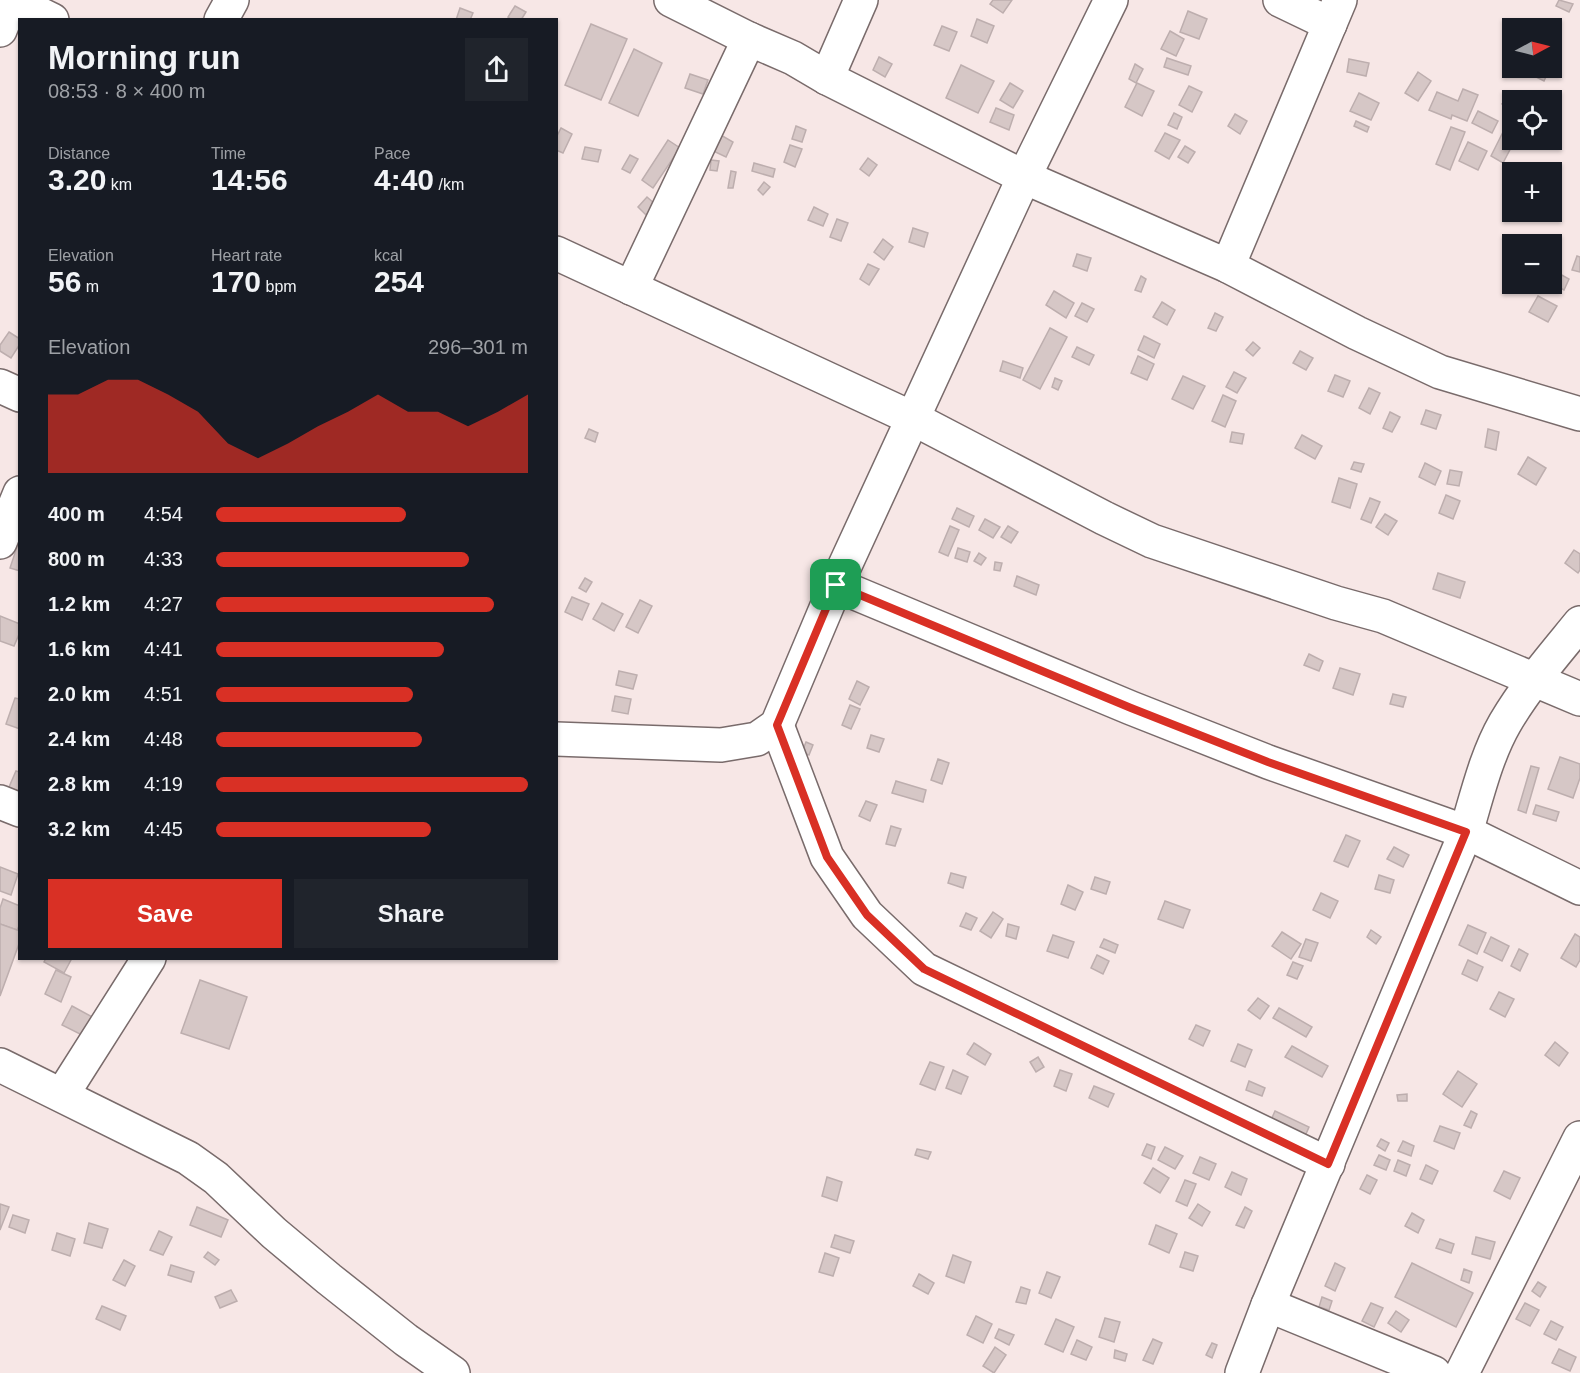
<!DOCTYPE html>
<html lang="en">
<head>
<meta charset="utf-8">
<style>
	body { margin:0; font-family:Helvetica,sans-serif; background:#20242c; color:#f1f3f6; height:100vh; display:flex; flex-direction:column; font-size:22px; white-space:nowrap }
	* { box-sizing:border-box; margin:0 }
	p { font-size:20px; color:#9ea1a6 }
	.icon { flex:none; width:33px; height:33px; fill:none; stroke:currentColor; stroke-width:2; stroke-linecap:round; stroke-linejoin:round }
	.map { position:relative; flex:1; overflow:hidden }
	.sheet { position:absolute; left:18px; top:18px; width:540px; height:942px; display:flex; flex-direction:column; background:#171b24; border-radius:0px; box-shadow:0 2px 4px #0004 }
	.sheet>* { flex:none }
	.needle { width:39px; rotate:83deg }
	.fabs { position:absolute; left:1502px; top:18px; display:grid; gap:12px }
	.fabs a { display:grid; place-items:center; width:60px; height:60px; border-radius:0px; background:#171b24; box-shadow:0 2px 4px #0004; font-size:30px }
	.pin { position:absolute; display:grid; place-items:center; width:51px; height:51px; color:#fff; margin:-26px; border-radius:12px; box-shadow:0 3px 9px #0006 }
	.round { display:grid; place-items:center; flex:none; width:63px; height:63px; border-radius:0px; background:#20242c }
	.summary { display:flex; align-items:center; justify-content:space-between; height:102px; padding:0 30px }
	h1 { font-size:33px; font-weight:700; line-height:45px }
	.stats { display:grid; grid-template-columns:repeat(3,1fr); gap:9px; height:102px; padding:6px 30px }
	.stats div { display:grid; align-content:center }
	.stats b { font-size:30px; font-weight:700 }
	.stats small { font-size:16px; font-weight:400 }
	.stats p { font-size:16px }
	.chart { height:168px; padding:12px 30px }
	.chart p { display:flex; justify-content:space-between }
	.chart svg { width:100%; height:108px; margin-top:6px; fill:#d93025; opacity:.7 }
	.primary-button { display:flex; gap:12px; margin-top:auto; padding:12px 30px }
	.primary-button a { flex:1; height:69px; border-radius:0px; background:#d93025; color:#fff; font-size:24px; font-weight:700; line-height:69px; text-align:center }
	.primary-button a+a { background:#20242c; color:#f1f3f6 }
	ul { padding:0 30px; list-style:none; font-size:20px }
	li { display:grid; grid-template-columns:96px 72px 1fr; align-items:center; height:45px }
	li i { height:15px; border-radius:8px; background:#d93025 }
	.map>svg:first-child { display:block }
	.building { fill:#d6c7c6; stroke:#bdaeae; stroke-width:1.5 }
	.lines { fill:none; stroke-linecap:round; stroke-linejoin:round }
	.minor-casing { stroke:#796b6b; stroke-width:36 }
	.minor { stroke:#fff; stroke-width:33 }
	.route-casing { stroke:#fff; stroke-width:12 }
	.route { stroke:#d93025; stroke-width:8 }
</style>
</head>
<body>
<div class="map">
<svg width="1580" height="1373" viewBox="0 0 1580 1373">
	<rect width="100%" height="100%" fill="#f7e7e6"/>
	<!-- building -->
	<g class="building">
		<path d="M993 0H1012L1003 13 990 4Z"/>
		<path d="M1559 0 1573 4 1569 12 1556 6Z"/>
		<path d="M515 6 526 12 521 20H512L508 17Z"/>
		<path d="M460 8 473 13 470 20H456Z"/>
		<path d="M1188 11 1207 19 1199 39 1180 32Z"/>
		<path d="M977 19 994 26 987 43 971 36Z"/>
		<path d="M591 24 627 39 601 100 565 85Z"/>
		<path d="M942 26 957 32 949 51 934 45Z"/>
		<path d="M1170 31 1184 39 1176 56 1161 49Z"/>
		<path d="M634 49 662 63 638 116 609 103Z"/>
		<path d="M879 57 892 64 885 77 873 70Z"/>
		<path d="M1167 58 1191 66 1188 75 1164 67Z"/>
		<path d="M1349 59 1369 63 1366 76 1347 72Z"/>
		<path d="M1135 64 1143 69 1136 83 1129 79Z"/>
		<path d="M961 65 994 81 978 113 946 98Z"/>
		<path d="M1530 68H1550L1544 81 1528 73Z"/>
		<path d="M1418 72 1431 81 1418 101 1405 93Z"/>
		<path d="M690 74 708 80 703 94 685 88Z"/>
		<path d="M1010 83 1023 91 1013 108 1000 100Z"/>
		<path d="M1137 83 1154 91 1142 116 1125 107Z"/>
		<path d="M1189 86 1202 92 1192 112 1179 105Z"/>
		<path d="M1463 89 1478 95 1467 121 1452 115 1451 119 1429 110 1437 92 1458 101Z"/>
		<path d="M1359 93 1379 103 1371 120 1350 111Z"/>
		<path d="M1511 94 1519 100H1512V112L1502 104Z"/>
		<path d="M996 108 1014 115 1009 130 990 122Z"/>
		<path d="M1478 111 1498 121 1492 133 1472 123Z"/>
		<path d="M1174 113 1182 117 1177 129 1168 125Z"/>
		<path d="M1235 114 1247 121 1240 134 1228 126Z"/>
		<path d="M1356 121 1369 127 1367 132 1354 126Z"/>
		<path d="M1507 124 1512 127V140H1515L1503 163 1491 156Z"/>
		<path d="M796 126 806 130 802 142 792 139Z"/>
		<path d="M1451 127 1465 132 1450 170 1436 164Z"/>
		<path d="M561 128 572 134 563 153 556 150V138Z"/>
		<path d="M1165 133 1180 140 1169 159 1155 151Z"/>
		<path d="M719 134 733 142 726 157 711 150Z"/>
		<path d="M668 140 680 148 653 188 642 180Z"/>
		<path d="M1468 142 1487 151 1478 170 1459 161Z"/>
		<path d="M790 145 802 149 795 167 784 162Z"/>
		<path d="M1185 146 1195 152 1188 163 1178 157Z"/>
		<path d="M585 147 601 150 598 162 582 159Z"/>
		<path d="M630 155 638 159 630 173 622 169Z"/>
		<path d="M868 158 877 165 869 176 860 169Z"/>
		<path d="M711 160 719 161 717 171 710 170Z"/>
		<path d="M754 163 775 169 773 177 752 171Z"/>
		<path d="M731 171 736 172 733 188H728Z"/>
		<path d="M764 182 770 187 763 195 758 190Z"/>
		<path d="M647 197 655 204 646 215 638 207Z"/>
		<path d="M814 207 828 214 823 226 808 220Z"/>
		<path d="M837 219 848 223 841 241 830 237Z"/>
		<path d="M913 228 928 233 924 247 909 242Z"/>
		<path d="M883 239 893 247 884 260 874 252Z"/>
		<path d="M1077 254 1091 258 1087 271 1073 266Z"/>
		<path d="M1577 256 1580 257V272L1572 270Z"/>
		<path d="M868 264 879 269 869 285 860 279Z"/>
		<path d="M1551 269 1569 279 1564 290 1551 283Z"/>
		<path d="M1141 276 1146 279 1141 292 1135 290Z"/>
		<path d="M1054 291 1074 303 1066 318 1046 305Z"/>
		<path d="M1538 296 1557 306 1548 322 1529 312Z"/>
		<path d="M1162 302 1175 310 1167 325 1153 317Z"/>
		<path d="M1082 303 1094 309 1087 322 1075 316Z"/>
		<path d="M1215 313 1223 317 1216 331 1208 328Z"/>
		<path d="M1050 328 1067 337 1040 389 1023 380Z"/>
		<path d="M9 332 20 339V344L11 358 0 351V345Z"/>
		<path d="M1144 336 1160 344 1154 358 1138 350Z"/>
		<path d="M1253 342 1260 348 1253 356 1246 350Z"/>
		<path d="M1077 347 1094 355 1089 365 1072 357Z"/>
		<path d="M1300 351 1313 358 1306 370 1293 363Z"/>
		<path d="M1138 356 1154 364 1147 380 1131 373Z"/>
		<path d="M1003 361 1023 368 1020 378 1000 371Z"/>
		<path d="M1234 372 1246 378 1237 393 1226 387Z"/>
		<path d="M1335 375 1350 381 1343 397 1328 391Z"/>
		<path d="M1183 376 1205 386 1193 409 1172 399Z"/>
		<path d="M1055 378 1062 381 1058 390 1052 387Z"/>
		<path d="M1369 388 1380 393 1370 414 1359 408Z"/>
		<path d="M1223 395 1236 401 1225 427 1212 421Z"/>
		<path d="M1426 410 1441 415 1436 429 1421 424Z"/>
		<path d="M1390 412 1400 417 1392 432 1383 428Z"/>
		<path d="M589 429 598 433 595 442 585 438Z"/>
		<path d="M1488 429 1499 432 1496 450 1485 447Z"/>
		<path d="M1232 432 1244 434 1242 444 1230 442Z"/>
		<path d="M1302 435 1322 446 1315 459 1295 448Z"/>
		<path d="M1528 457 1546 468 1536 485 1518 474Z"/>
		<path d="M1354 462 1364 464 1361 472 1351 469Z"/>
		<path d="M1425 463 1441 471 1435 485 1419 477Z"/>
		<path d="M1450 470 1462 472 1459 486 1447 484Z"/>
		<path d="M1339 478 1357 484 1350 508 1332 502Z"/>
		<path d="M1446 495 1460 501 1453 519 1439 513Z"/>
		<path d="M1370 498 1380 502 1371 523 1361 519Z"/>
		<path d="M957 508 974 516 969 527 952 519Z"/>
		<path d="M1385 514 1397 521 1388 535 1376 527Z"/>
		<path d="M985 519 1000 527 993 538 979 530Z"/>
		<path d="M950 526 959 530 948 556 939 552Z"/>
		<path d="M1008 526 1018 532 1011 543 1001 537Z"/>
		<path d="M18 544 20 545V571L10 568Z"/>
		<path d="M958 548 970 552 967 562 955 558Z"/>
		<path d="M1574 550 1580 554V570L1578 573 1565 563Z"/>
		<path d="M979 553 986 558 981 565 974 561Z"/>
		<path d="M995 562 1002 563 1000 571 994 570Z"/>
		<path d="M1438 573 1465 582 1460 598 1433 589Z"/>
		<path d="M1017 576 1039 585 1036 595 1014 586Z"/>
		<path d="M585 578 592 582 586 592 579 588Z"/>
		<path d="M572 597 589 604 582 620 565 612Z"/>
		<path d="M640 600 652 606 638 633 626 627Z"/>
		<path d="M602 603 623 614 614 631 593 619Z"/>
		<path d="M0 616 20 624V632L14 646 0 641Z"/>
		<path d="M1309 654 1323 661 1319 671 1304 665Z"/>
		<path d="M1340 668 1360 674 1353 695 1333 688Z"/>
		<path d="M619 671 637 675 633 689 616 685Z"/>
		<path d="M857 681 869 687 860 705 849 699Z"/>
		<path d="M1393 694 1406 697 1403 707 1390 704Z"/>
		<path d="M615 696 631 699 628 714 612 711Z"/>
		<path d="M15 698 20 699V729L6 724Z"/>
		<path d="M850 705 860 709 851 729 842 725Z"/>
		<path d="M871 735 884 739 879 752 867 748Z"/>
		<path d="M806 742 813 745 809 755 802 752Z"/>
		<path d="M1560 757 1580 764V778L1573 798 1548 789Z"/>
		<path d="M938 759 949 763 942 784 931 780Z"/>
		<path d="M1531 766 1539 768 1526 813 1518 810Z"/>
		<path d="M16 771 20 772V796L6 794Z"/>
		<path d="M896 781 926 790 923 802 892 793Z"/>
		<path d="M866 801 877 805 870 821 859 816Z"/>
		<path d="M1536 805 1559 812 1556 821 1533 814Z"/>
		<path d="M891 826 901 829 895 846 886 844Z"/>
		<path d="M1346 835 1360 841 1348 867 1334 861Z"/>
		<path d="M1394 847 1409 855 1403 867 1387 859Z"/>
		<path d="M0 867 18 874 11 895 0 891Z"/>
		<path d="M951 873 966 877 963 888 948 883Z"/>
		<path d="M1379 875 1394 880 1390 893 1375 889Z"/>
		<path d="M1095 877 1110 882 1106 894 1091 889Z"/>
		<path d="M1068 885 1083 892 1075 910 1061 904Z"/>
		<path d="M1321 893 1338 901 1330 918 1313 910Z"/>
		<path d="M3 899 20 906V924L17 930 0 924V908Z"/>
		<path d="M1165 901 1190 910 1183 928 1158 919Z"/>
		<path d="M993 912 1003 919 991 938 980 931Z"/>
		<path d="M966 913 977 918 971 930 960 926Z"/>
		<path d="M0 924 20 931V941L0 996Z"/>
		<path d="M1008 924 1019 927 1016 939 1006 936Z"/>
		<path d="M1468 925 1486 933 1477 954 1459 945Z"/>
		<path d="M1371 930 1381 937 1376 944 1367 937Z"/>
		<path d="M1282 932 1301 944 1291 959 1272 946Z"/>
		<path d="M1575 934 1580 937V960L1576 967 1561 958Z"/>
		<path d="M1053 935 1074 942 1068 958 1047 951Z"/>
		<path d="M1491 937 1509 946 1502 961 1484 952Z"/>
		<path d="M1104 939 1118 945 1115 953 1100 947Z"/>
		<path d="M1306 939 1318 943 1311 961 1299 957Z"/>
		<path d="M1519 949 1528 954 1520 971 1511 966Z"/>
		<path d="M1097 955 1109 961 1103 974 1091 968Z"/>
		<path d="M46 958H72L64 973 44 962Z"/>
		<path d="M1468 960 1483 967 1477 981 1462 974Z"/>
		<path d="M1293 962 1303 966 1297 979 1287 975Z"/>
		<path d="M56 970 71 977 61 1002 45 994Z"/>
		<path d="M200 980 247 997 229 1049 181 1033Z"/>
		<path d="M1499 992 1514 999 1505 1017 1490 1009Z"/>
		<path d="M1258 998 1269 1006 1260 1019 1248 1010Z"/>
		<path d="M72 1006 96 1019 86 1037 62 1025Z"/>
		<path d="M1279 1008 1312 1027 1306 1037 1273 1018Z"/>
		<path d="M1196 1025 1210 1031 1203 1046 1189 1039Z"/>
		<path d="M1555 1042 1568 1053 1559 1066 1545 1055Z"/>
		<path d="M974 1043 991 1054 985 1065 967 1054Z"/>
		<path d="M1238 1044 1252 1050 1245 1067 1231 1061Z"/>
		<path d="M1292 1046 1328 1066 1322 1077 1285 1057Z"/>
		<path d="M1038 1057 1044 1067 1036 1072 1030 1062Z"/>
		<path d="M930 1062 944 1067 935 1090 920 1084Z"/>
		<path d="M953 1070 968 1077 961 1094 946 1088Z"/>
		<path d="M1060 1070 1072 1074 1066 1091 1054 1086Z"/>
		<path d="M1458 1071 1477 1084 1462 1107 1443 1094Z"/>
		<path d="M1249 1081 1265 1088 1262 1096 1246 1090Z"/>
		<path d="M1094 1086 1114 1094 1108 1107 1089 1098Z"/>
		<path d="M1407 1094V1101H1398L1397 1095Z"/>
		<path d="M1275 1111 1309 1127 1302 1143 1268 1127Z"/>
		<path d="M1471 1111 1477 1114 1471 1128 1464 1125Z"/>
		<path d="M1440 1126 1460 1133 1454 1149 1434 1141Z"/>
		<path d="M1381 1139 1389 1143 1385 1151 1377 1146Z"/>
		<path d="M1403 1141 1414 1146 1411 1156 1398 1151Z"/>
		<path d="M1147 1144 1155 1147 1151 1159 1142 1155Z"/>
		<path d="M1165 1147 1183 1156 1175 1169 1158 1160Z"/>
		<path d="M917 1149 931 1152 928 1159 915 1155Z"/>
		<path d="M1379 1155 1390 1160 1386 1170 1374 1165Z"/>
		<path d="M1200 1157 1216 1164 1209 1180 1193 1173Z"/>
		<path d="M1398 1160 1410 1165 1406 1176 1394 1171Z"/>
		<path d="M1426 1165 1438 1171 1432 1184 1420 1179Z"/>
		<path d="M1153 1168 1169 1178 1160 1193 1144 1183Z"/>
		<path d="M1504 1171 1520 1178 1510 1199 1494 1191Z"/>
		<path d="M1232 1172 1247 1179 1241 1195 1225 1187Z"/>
		<path d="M1367 1175 1377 1180 1370 1194 1360 1189Z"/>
		<path d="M827 1177 842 1182 837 1201 822 1196Z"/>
		<path d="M1185 1180 1196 1184 1187 1206 1176 1201Z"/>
		<path d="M0 1204 9 1207 0 1230Z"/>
		<path d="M1198 1204 1210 1212 1202 1226 1189 1218Z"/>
		<path d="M197 1207 228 1220 221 1237 190 1225Z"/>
		<path d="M1245 1207 1252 1211 1244 1228 1236 1225Z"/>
		<path d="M1412 1213 1424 1220 1418 1233 1405 1226Z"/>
		<path d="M13 1215 29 1220 25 1233 9 1227Z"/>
		<path d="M89 1223 108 1229 102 1248 84 1243Z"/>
		<path d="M1156 1225 1177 1234 1169 1253 1149 1244Z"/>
		<path d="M159 1231 172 1237 163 1255 150 1250Z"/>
		<path d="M57 1233 75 1239 70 1256 52 1250Z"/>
		<path d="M835 1235 854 1241 850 1253 831 1247Z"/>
		<path d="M1476 1237 1495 1242 1490 1259 1472 1254Z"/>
		<path d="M1440 1239 1454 1244 1451 1253 1436 1248Z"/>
		<path d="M208 1252 219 1260 215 1265 204 1257Z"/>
		<path d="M1185 1252 1198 1256 1193 1271 1180 1267Z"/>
		<path d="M825 1253 839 1258 833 1276 819 1272Z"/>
		<path d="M953 1255 971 1262 964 1283 946 1276Z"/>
		<path d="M124 1260 135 1266 125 1286 113 1280Z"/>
		<path d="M1335 1263 1345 1268 1335 1291 1325 1286Z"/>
		<path d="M1412 1263 1473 1293 1456 1327 1395 1297Z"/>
		<path d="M171 1265 194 1272 191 1282 168 1275Z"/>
		<path d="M1464 1269 1472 1272 1469 1283 1461 1280Z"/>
		<path d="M1047 1272 1060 1277 1051 1298 1039 1293Z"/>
		<path d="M919 1274 934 1283 928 1294 913 1286Z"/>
		<path d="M1538 1282 1546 1287 1540 1297 1532 1291Z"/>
		<path d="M1021 1287 1030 1290 1026 1304 1016 1302Z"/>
		<path d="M231 1290 237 1301 220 1308 215 1297Z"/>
		<path d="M1322 1297 1332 1301 1329 1310 1319 1307Z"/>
		<path d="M1371 1303 1383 1308 1374 1327 1362 1321Z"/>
		<path d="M1525 1303 1539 1310 1530 1326 1516 1319Z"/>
		<path d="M102 1306 126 1316 120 1330 96 1319Z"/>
		<path d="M1396 1311 1409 1320 1401 1332 1388 1323Z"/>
		<path d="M976 1316 992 1324 983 1343 967 1335Z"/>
		<path d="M1105 1318 1120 1322 1114 1342 1099 1337Z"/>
		<path d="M1056 1319 1074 1327 1063 1352 1045 1344Z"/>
		<path d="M1551 1321 1563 1327 1556 1340 1544 1334Z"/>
		<path d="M999 1329 1014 1335 1009 1345 995 1338Z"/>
		<path d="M1153 1339 1162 1343 1153 1364 1143 1360Z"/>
		<path d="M1077 1340 1092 1347 1086 1360 1071 1354Z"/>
		<path d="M1212 1343 1217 1345 1212 1358 1206 1355Z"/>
		<path d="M995 1347 1006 1355 994 1373 983 1366Z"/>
		<path d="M1559 1349 1576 1357 1570 1371 1552 1363Z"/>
		<path d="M1115 1350 1127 1354 1125 1361 1114 1358Z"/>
	</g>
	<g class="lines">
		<defs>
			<g id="minor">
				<path d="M11 0 52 20"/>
				<path d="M671 0 749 39 793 58 827 78 1024 177 1228 266 1357 333 1440 372 1580 414"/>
				<path d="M1280 0 1330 24"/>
				<path d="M221 20 232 0"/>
				<path d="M0 30 12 0"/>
				<path d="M827 78 861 0"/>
				<path d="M556 253 914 419 1104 518 1152 541 1336 603 1383 616 1580 699"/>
				<path d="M1228 266 1340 0"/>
				<path d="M631 288 749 39"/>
				<path d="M0 386 20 395"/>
				<path d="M0 542 20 493"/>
				<path d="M836 585 1131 708 1268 762 1466 832 1580 888"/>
				<path d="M777 725 827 857 867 915 924 969 1328 1164"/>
				<path d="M556 739 721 745 757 739 777 725 836 585 1024 177 1111 0"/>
				<path d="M0 802 20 810"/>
				<path d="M0 1065 188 1158 216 1178 274 1233 329 1279 406 1340 453 1373"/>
				<path d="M62 1095 149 958"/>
				<path d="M1268 1305 1434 1373"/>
				<path d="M1242 1373 1268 1305 1466 832C1477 796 1486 756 1505 723 1526 687 1554 655 1580 623"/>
				<path d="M1462 1373 1580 1138"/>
			</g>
		</defs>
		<!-- minor casing -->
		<use href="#minor" class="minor-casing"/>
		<!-- minor -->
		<use href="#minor" class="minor"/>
	</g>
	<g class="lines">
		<defs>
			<path id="route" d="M836 585 1131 708 1268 762 1466 832 1328 1164 924 969 867 915 827 857 777 725Z"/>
		</defs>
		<!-- route casing -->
		<use href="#route" class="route-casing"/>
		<!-- route -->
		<use href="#route" class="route"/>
	</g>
</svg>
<div class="fabs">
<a><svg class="needle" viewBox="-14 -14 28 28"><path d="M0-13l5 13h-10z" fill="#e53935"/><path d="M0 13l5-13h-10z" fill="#9ea1a6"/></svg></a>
<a><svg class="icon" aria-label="locate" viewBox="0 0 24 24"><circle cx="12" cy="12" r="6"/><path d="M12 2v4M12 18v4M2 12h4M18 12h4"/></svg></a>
<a>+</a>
<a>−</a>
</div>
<div class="pin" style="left:836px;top:585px;background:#1e9e55"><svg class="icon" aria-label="arrive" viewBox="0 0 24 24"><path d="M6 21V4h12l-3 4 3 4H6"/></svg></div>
<section class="sheet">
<div class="summary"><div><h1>Morning run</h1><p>08:53 · 8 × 400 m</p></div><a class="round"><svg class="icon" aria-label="share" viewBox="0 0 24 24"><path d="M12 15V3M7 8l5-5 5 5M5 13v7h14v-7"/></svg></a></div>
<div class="stats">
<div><p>Distance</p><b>3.20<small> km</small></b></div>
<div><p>Time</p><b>14:56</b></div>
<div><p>Pace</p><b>4:40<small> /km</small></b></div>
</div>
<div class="stats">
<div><p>Elevation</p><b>56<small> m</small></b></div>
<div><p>Heart rate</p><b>170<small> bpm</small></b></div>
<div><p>kcal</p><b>254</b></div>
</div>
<div class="chart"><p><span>Elevation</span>296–301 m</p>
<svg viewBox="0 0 160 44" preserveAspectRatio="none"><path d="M0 44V12L10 12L20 6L30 6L40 12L50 19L60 32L70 38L80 32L90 25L100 19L110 12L120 19L130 19L140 25L150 19L160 12V44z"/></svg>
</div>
<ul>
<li><b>400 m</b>4:54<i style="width:61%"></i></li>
<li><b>800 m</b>4:33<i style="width:81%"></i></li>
<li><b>1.2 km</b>4:27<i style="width:89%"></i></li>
<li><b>1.6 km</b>4:41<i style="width:73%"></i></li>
<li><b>2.0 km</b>4:51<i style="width:63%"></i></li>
<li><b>2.4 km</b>4:48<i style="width:66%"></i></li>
<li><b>2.8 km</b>4:19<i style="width:100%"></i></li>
<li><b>3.2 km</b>4:45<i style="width:69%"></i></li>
</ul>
<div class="primary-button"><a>Save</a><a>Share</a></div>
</section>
</div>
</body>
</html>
